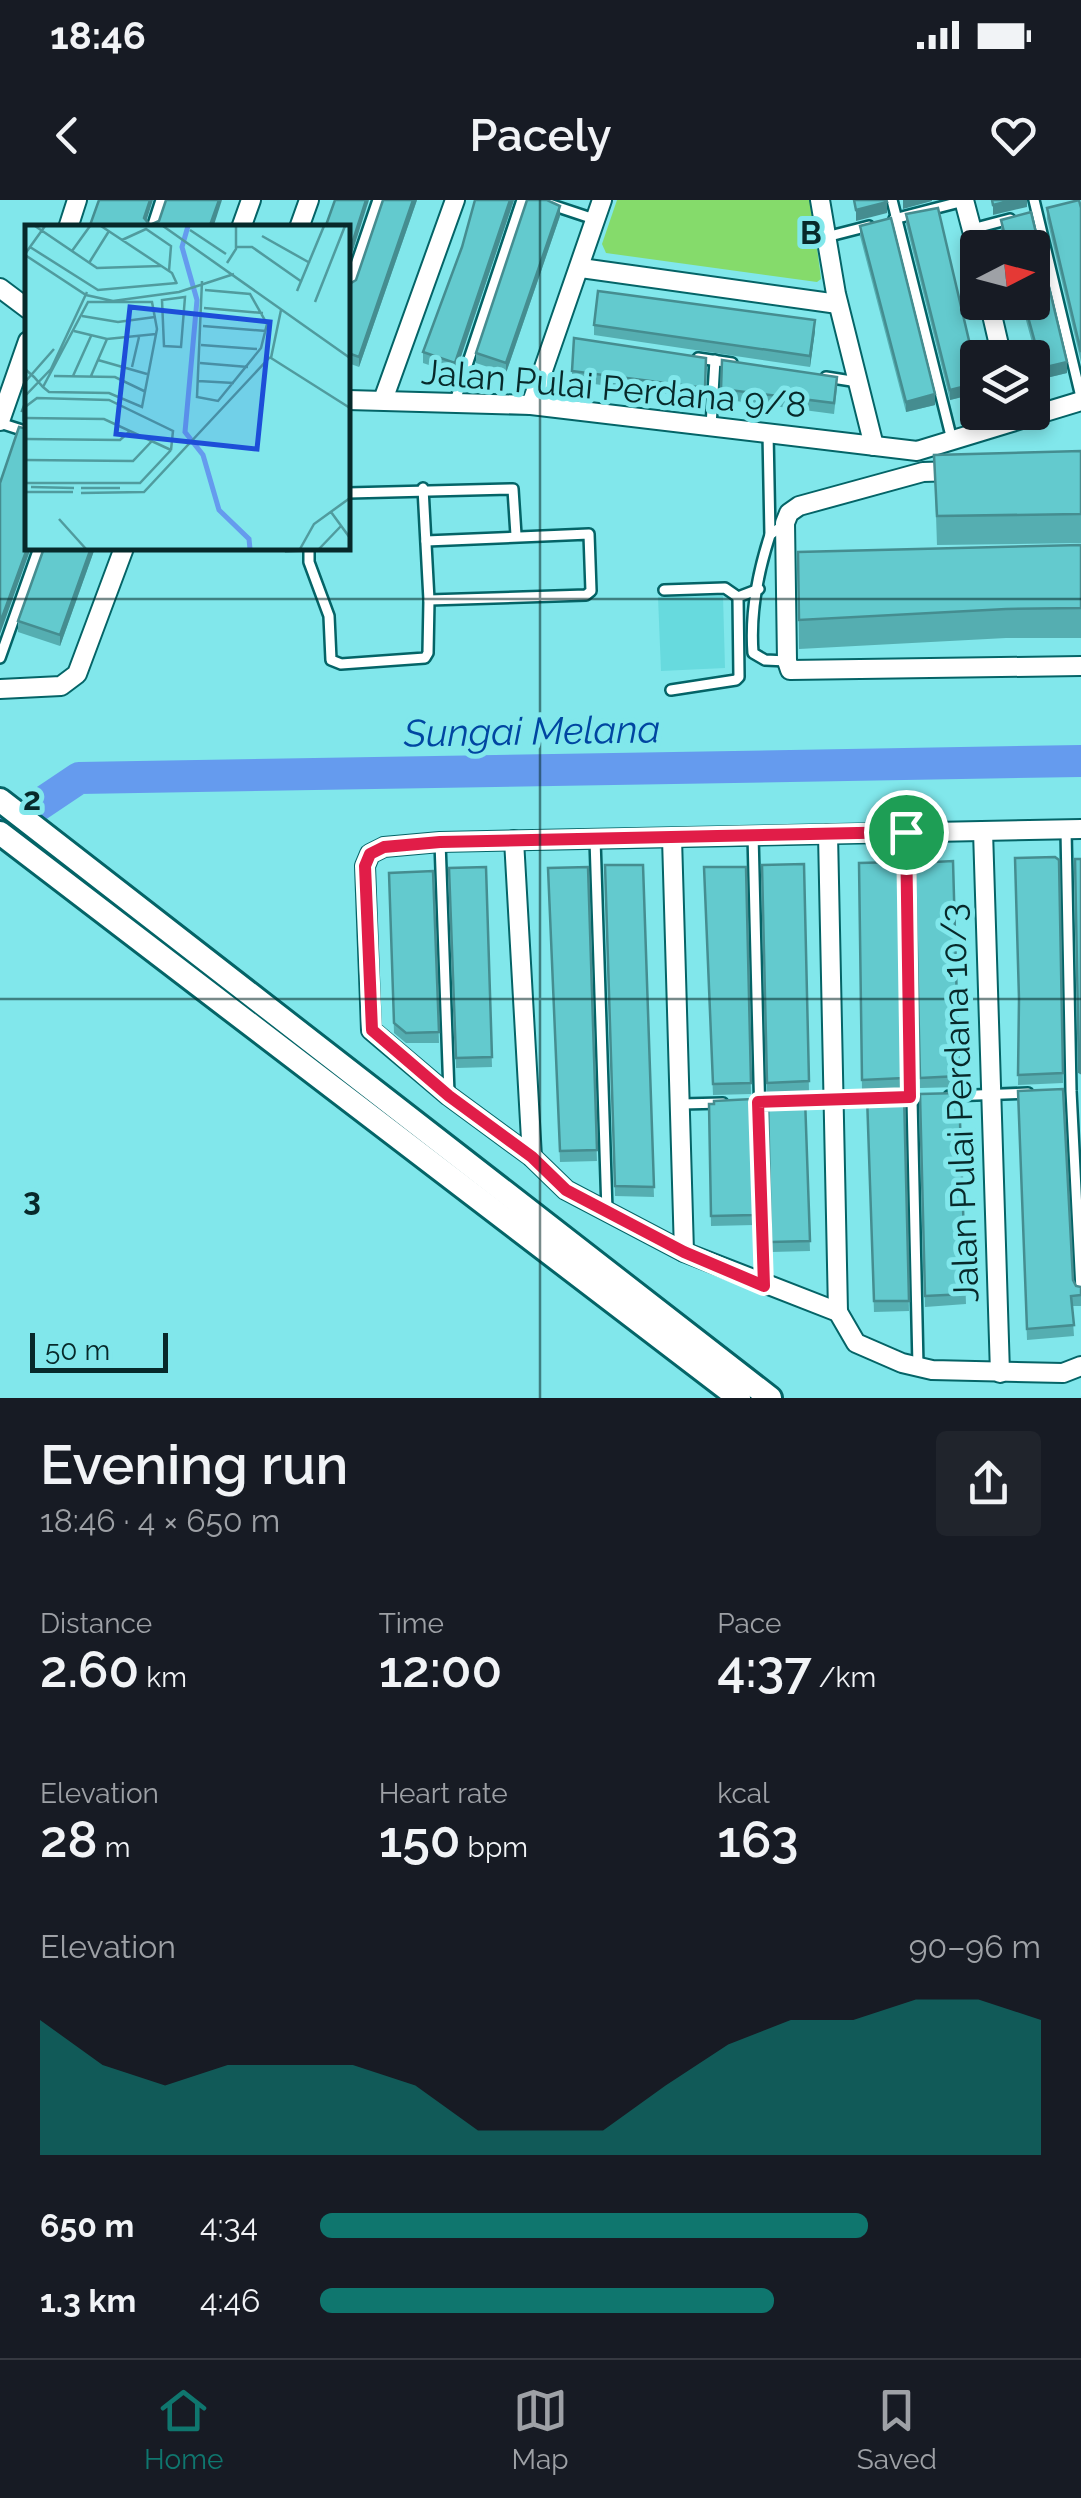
<!DOCTYPE html>
<html lang="en">
<head>
<meta charset="utf-8">
<style>
	body { margin:0; font-family:Raleway,sans-serif; background:#20242c; color:#f1f3f6; height:100vh; display:flex; flex-direction:column; font-size:38px; white-space:nowrap }
	* { box-sizing:border-box; margin:0 }
	p { font-size:32px; color:#9ea1a6 }
	.icon { flex:none; width:55px; height:55px; fill:none; stroke:currentColor; stroke-width:2; stroke-linecap:round; stroke-linejoin:round }
	.map { position:relative; height:1198px; overflow:hidden }
	.side { display:flex; flex-direction:column; background:#171b24; flex:1 }
	.side>* { flex:none }
	.needle { width:65px; rotate:84deg }
	.buttons { position:absolute; left:960px; top:30px; display:grid; gap:20px }
	.buttons a { display:grid; place-items:center; width:90px; height:90px; border-radius:10px; background:#171b24; box-shadow:0 5px 15px #0003; font-size:50px }
	.scale { position:absolute; left:30px; bottom:25px; width:138px; box-sizing:border-box; padding-left:10px; border:5px solid #07292a; border-top:0; font-size:28px; line-height:35px; white-space:nowrap; color:#07292a; -webkit-text-stroke:8px #81e7eb; paint-order:stroke }
	.pin { position:absolute; display:grid; place-items:center; width:85px; height:85px; color:#fff; margin:-42px; border:5px solid #fff; border-radius:50%; box-shadow:0 2px 10px #0007 }
	.round { display:grid; place-items:center; flex:none; width:105px; height:105px; border-radius:10px; background:#20242c }
	.head { display:flex; align-items:center; justify-content:space-between; height:170px; padding:0 40px }
	h1 { font-size:55px; font-weight:600; line-height:75px }
	.stats { display:grid; grid-template-columns:repeat(3,1fr); gap:15px; height:170px; padding:10px 40px }
	.stats div { display:grid; align-content:center }
	.stats b { font-size:50px; font-weight:600 }
	.stats small { font-size:28px; font-weight:400 }
	.stats p { font-size:28px }
	.chart { height:280px; padding:20px 40px }
	.chart p { display:flex; justify-content:space-between }
	.chart svg { width:100%; height:180px; margin-top:10px; fill:#0f766e; opacity:.7 }
	ul { padding:0 40px; list-style:none; font-size:32px }
	li { display:grid; grid-template-columns:160px 120px 1fr; align-items:center; height:75px }
	li i { height:25px; border-radius:12px; background:#0f766e }
	.status { display:flex; justify-content:space-between; align-items:center; height:70px; padding:0 50px; background:#171b24; direction:ltr }
	.status svg { height:28px; fill:currentColor }
	header { display:flex; justify-content:space-between; align-items:center; height:130px; padding:0 40px; background:#171b24; font-size:45px; font-weight:600 }
	.tab-bar { display:flex; justify-content:space-around; align-items:center; height:140px; border-top:2px solid #363941; background:#171b24; font-size:28px; color:#9ea1a6 }
	.tab-bar a { display:grid; justify-items:center; gap:5px }
	.tab-bar .on { color:#0f766e }
	.map>svg:first-child { display:block }
	.built { fill:#67dade }
	.green { fill:#85db6b }
	.lines { fill:none; stroke-linecap:round; stroke-linejoin:round }
	.river { stroke:#659bee; stroke-width:32 }
	.service-casing { stroke:#046467; stroke-width:14 }
	.minor-casing { stroke:#046467; stroke-width:22 }
	.tertiary-casing { stroke:#046467; stroke-width:28 }
	.service { stroke:#fff; stroke-width:9 }
	.minor { stroke:#fff; stroke-width:18 }
	.tertiary { stroke:#fff; stroke-width:22 }
	.wall { fill:#55aeb1 }
	.shaded-wall { fill:#458d90 }
	.building { fill:#63cace; stroke:#458d90; stroke-width:2.5 }
	.route-casing { stroke:#fff; stroke-width:20 }
	.route { stroke:#e11d48; stroke-width:12 }
	.grid { fill:none; stroke:#07292a; stroke-width:2.5; stroke-opacity:0.55 }
	.labels { text-anchor:middle; dominant-baseline:central; stroke-width:10; stroke-linejoin:round; paint-order:stroke }
	.street-label { font-size:35px; fill:#07292a; stroke:#81e7eb }
	.water-label { font-size:38px; font-style:italic; fill:#0046a1; stroke:#81e7eb }
	.inset-river { fill:none; stroke:#659bee; stroke-width:5 }
	.inset-road { fill:none; stroke:#509b9e; stroke-width:2.5 }
	.view { fill:#1d4ed8; fill-opacity:0.15; stroke:#1d4ed8; stroke-width:5 }
	.inset-edge { fill:none; stroke:#07292a; stroke-width:5 }
	.grid-label { font-size:32px; text-anchor:middle; font-weight:bold; fill:#07292a; stroke:#81e7eb; stroke-width:10; stroke-linejoin:round; paint-order:stroke }
</style>
</head>
<body>
<div class="status"><b>18:46</b><svg viewBox="0 0 49 12"><path d="M0 12V9h3v3zM5 12V6h3v6zM10 12V3h3v9zM15 12V0h3v12zM26 1h20v11H26zM47 4h2v5h-2z"/></svg></div>
<header><svg class="icon" aria-label="back" viewBox="0 0 24 24"><path d="M15 5l-7 7 7 7"/></svg>Pacely<svg class="icon" aria-label="heart" viewBox="0 0 24 24"><path d="M12 20l-8-8c-3-5 5-10 8-4 3-6 11-1 8 4z"/></svg></header>
<div class="map">
<svg width="1081" height="1198" viewBox="0 0 1081 1198">
	<rect width="100%" height="100%" fill="#81e7eb"/>
	<!-- built -->
	<path class="built" d="M723 396 725 468 661 471 658 397Z"/>
	<!-- green -->
	<path class="green" d="M617 0H811L821 79 817 82 606 53 602 44Z"/>
	<g class="lines">
		<!-- river -->
		<path class="river" d="M0 631 79 578 1081 561"/>
		<defs>
			<g id="service">
				<path d="M537 0 594 19"/>
				<path d="M892 0 952 240"/>
				<path d="M1034 0 1081 197"/>
				<path d="M894 19 964 1"/>
				<path d="M152 28 161 0"/>
				<path d="M972 29 1010 19"/>
				<path d="M826 37 869 26"/>
				<path d="M348 88 378 0"/>
				<path d="M698 158 732 163"/>
				<path d="M826 177 858 182"/>
				<path d="M455 201 522 0"/>
				<path d="M0 223 28 232"/>
				<path d="M711 226 715 160"/>
				<path d="M768 233 770 335"/>
				<path d="M348 293 513 289 516 335"/>
				<path d="M783 325 770 335C758 372 750 414 753 453L765 460 787 461"/>
				<path d="M426 341 589 334 591 391 586 395 429 400"/>
				<path d="M309 348V362L329 416 331 460 341 464 425 458 428 453 429 400 423 288"/>
				<path d="M664 390 725 388 738 397"/>
				<path d="M0 458 39 348"/>
				<path d="M671 490 736 480 739 477 738 397 759 389"/>
				<path d="M1066 630 1071 891 1081 1090"/>
				<path d="M906 632 918 1166"/>
				<path d="M753 634 764 1083"/>
				<path d="M595 639 607 1011"/>
				<path d="M440 642 449 894"/>
				<path d="M949 896 1028 893"/>
				<path d="M794 901 878 898"/>
				<path d="M682 904 723 903"/>
			</g>
			<g id="minor">
				<path d="M820 0 836 94 874 246"/>
				<path d="M964 0 978 53"/>
				<path d="M68 28 77 0"/>
				<path d="M241 28 251 0"/>
				<path d="M299 28 309 0"/>
				<path d="M581 68 838 104"/>
				<path d="M0 88 28 109"/>
				<path d="M989 102 1002 158"/>
				<path d="M348 200 531 205 917 251 1081 201"/>
				<path d="M383 200 455 0"/>
				<path d="M531 205 602 0"/>
				<path d="M0 221 28 141"/>
				<path d="M956 271 923 272 799 306 789 313 785 323 787 461 790 470 1081 466"/>
				<path d="M0 489 61 486 77 474 124 348"/>
				<path d="M1081 629 440 642 384 647 370 654 365 666 371 830 449 896 532 957 566 990 684 1052 838 1112 856 1143 902 1163 932 1170 1063 1173 1081 1166"/>
				<path d="M983 631 1000 1173"/>
				<path d="M828 634 838 1112"/>
				<path d="M672 638 684 1052"/>
				<path d="M514 640 532 957"/>
			</g>
			<g id="tertiary">
				<path d="M0 600 770 1198"/>
				<path d="M0 633 739 1198"/>
			</g>
		</defs>
		<!-- service casing -->
		<use href="#service" class="service-casing"/>
		<!-- minor casing -->
		<use href="#minor" class="minor-casing"/>
		<!-- tertiary casing -->
		<use href="#tertiary" class="tertiary-casing"/>
		<!-- service -->
		<use href="#service" class="service"/>
		<!-- minor -->
		<use href="#minor" class="minor"/>
		<!-- tertiary -->
		<use href="#tertiary" class="tertiary"/>
	</g>
	<!-- wall -->
	<g class="wall">
		<path d="M383 0H417L359 167 348 163V85L356 80Z"/>
		<path d="M475 0H514L455 174 423 163V152L462 47Z"/>
		<path d="M1047 8H1081V162L1047 19Z"/>
		<path d="M1031 12 1067 162V173L1042 179 1021 102H1032V48H1006L1001 30V20Z"/>
		<path d="M906 14 978 179V193L950 200 906 24Z"/>
		<path d="M560 16 506 173 476 163V153Z"/>
		<path d="M860 26 935 205 906 212 860 36Z"/>
		<path d="M594 125 815 131 810 167 594 135Z"/>
		<path d="M706 158 705 199 572 181V171Z"/>
		<path d="M722 160 837 187 834 214 721 199Z"/>
		<path d="M28 195V224L22 221V211Z"/>
		<path d="M1081 251V343L937 345 934 255Z"/>
		<path d="M1081 345V438H1006L799 449 798 352Z"/>
		<path d="M95 348 60 446 18 432V421Z"/>
		<path d="M284 348H300V352L285 353Z"/>
		<path d="M1059 660 1063 883 1018 885 1019 805Z"/>
		<path d="M953 661 959 887 920 888 915 663Z"/>
		<path d="M898 662 904 889 862 890 859 663Z"/>
		<path d="M804 664 809 891 767 893 762 665Z"/>
		<path d="M605 665H643L654 997 615 996Z"/>
		<path d="M486 667 492 867 456 868 449 668Z"/>
		<path d="M588 667 597 961 560 962 548 668Z"/>
		<path d="M704 667H746L751 894 713 895Z"/>
		<path d="M433 671 439 843H406L394 833 389 673Z"/>
		<path d="M1018 891 1073 1080 1076 1086 1081 1087V1106H1072L1074 1136 1027 1140Z"/>
		<path d="M959 893 966 1104 925 1107 920 894Z"/>
		<path d="M904 894 909 1111 874 1112 867 896Z"/>
		<path d="M805 898 810 1051 771 1052 768 899Z"/>
		<path d="M752 899 754 1025 711 1026 709 904Z"/>
	</g>
	<!-- shaded-wall -->
	<g class="shaded-wall">
		<path d="M150 0H153L144 28V18Z"/>
		<path d="M219 0H222L213 28H209Z"/>
		<path d="M366 0H369L348 66V56Z"/>
		<path d="M413 0H417L359 167V157Z"/>
		<path d="M510 0H514L455 174V163Z"/>
		<path d="M903 0H932V1L903 9Z"/>
		<path d="M1013 0H1027V7L993 15V5Z"/>
		<path d="M887 2V13L856 21V10Z"/>
		<path d="M560 6V16L506 173V163Z"/>
		<path d="M815 120V131L810 167V156Z"/>
		<path d="M1067 162V173L1042 179V168Z"/>
		<path d="M978 183V193L950 200V190Z"/>
		<path d="M935 194V205L906 212V202Z"/>
		<path d="M28 348H31L0 434V423Z"/>
		<path d="M91 348H95L60 446V435Z"/>
	</g>
	<!-- building -->
	<g class="building">
		<path d="M99 0H150L144 18 150 25 159 21 166 0H219L209 28H89Z"/>
		<path d="M335 0H366L348 56V28H325Z"/>
		<path d="M383 0H413L359 157 348 153V85L356 80Z"/>
		<path d="M475 0H510L455 163 423 152 462 47Z"/>
		<path d="M527 0H547L560 6 506 163 476 153Z"/>
		<path d="M854 0H886L887 2 856 10Z"/>
		<path d="M992 0H1013L993 5Z"/>
		<path d="M1079 0 1081 8V152L1047 8Z"/>
		<path d="M938 8 978 179V183L950 190 906 14Z"/>
		<path d="M1031 12 1067 162 1042 168 1024 102H1032V48H1008L1001 20Z"/>
		<path d="M891 18 935 194 906 202 860 26Z"/>
		<path d="M598 91 815 120 810 156 594 125Z"/>
		<path d="M574 138 706 158 705 188 572 171Z"/>
		<path d="M722 160 837 177 834 203 721 189Z"/>
		<path d="M28 195V213L22 211Z"/>
		<path d="M19 227 28 229V346L0 423V283Z"/>
		<path d="M1081 251V314L937 316 934 255Z"/>
		<path d="M1081 345V408L1006 409 799 420 798 352Z"/>
		<path d="M44 348H91L60 435 18 421Z"/>
		<path d="M1055 657 1059 660 1063 873 1018 875 1019 799 1015 658Z"/>
		<path d="M1075 659H1081V873L1079 872Z"/>
		<path d="M953 661 959 876 920 878 915 663Z"/>
		<path d="M898 662 904 878 862 880 859 663Z"/>
		<path d="M804 664 809 881 767 883 762 665Z"/>
		<path d="M605 665H643L654 987 615 986Z"/>
		<path d="M486 667 492 857 456 858 449 668Z"/>
		<path d="M588 667 597 950 560 951 548 668Z"/>
		<path d="M704 667H746L751 883 713 884Z"/>
		<path d="M433 671 439 832 406 833 394 823 389 673Z"/>
		<path d="M1063 889 1073 1080 1076 1086 1081 1087V1095L1071 1096 1074 1125 1027 1129 1018 891Z"/>
		<path d="M959 893 966 1094 925 1096 920 894Z"/>
		<path d="M904 894 909 1101H874L867 896Z"/>
		<path d="M805 898 810 1041 771 1042 768 899Z"/>
		<path d="M752 899 754 1015 711 1016 709 904H714V901Z"/>
	</g>
	<g class="lines">
		<defs>
			<path id="route" d="M906 632 910 897 758 902 764 1086 684 1052 566 990 532 957 449 896 372 830 365 666 370 654 384 647 440 642Z"/>
		</defs>
		<!-- route casing -->
		<use href="#route" class="route-casing"/>
		<!-- route -->
		<use href="#route" class="route"/>
	</g>
	<!-- grid -->
	<path class="grid" d="M540 0V1198M0 399H1081M0 799H1081"/>
	<g class="labels">
		<!-- street labels -->
		<g class="street-label">
			<text transform="translate(614 188) rotate(5)">Jalan Pulai Perdana 9/8</text>
			<text transform="translate(959 903) rotate(-92)">Jalan Pulai Perdana 10/3</text>
		</g>
		<!-- water labels -->
		<g class="water-label">
			<text transform="translate(532 531) rotate(-1)">Sungai Melana</text>
		</g>
	</g>
	<!-- overview -->
	<g transform="translate(25 25)">
		<rect width="325" height="325" fill="#81e7eb"/>
		<path class="inset-river" d="M163 1 157 22 172 75 160 207 178 230 194 285 224 314 225 324"/>
		<path class="inset-road" d="M10 1 72 43 136 41M76 1 147 48 152 59M138 1 325 133M165 5 201 29M237 11 285 38M97 15 121 4 146 21 144 46M5 22 73 65 152 58M211 22H227L277 57M47 26 65 1M0 29 20 1M0 30 61 70 88 76 154 67 209 49M64 38 84 6M202 38 211 24V1M177 56 172 172 193 176 236 123 242 99 225 69 180 65M272 66 299 1M160 72 156 122 139 121 137 75ZM290 77 320 1M179 83 238 88M256 85 246 133 325 183M57 91 93 97 130 92M178 101 241 106M49 106 82 114 131 109M176 120 232 124M73 135 122 149M175 138 223 142M107 142 114 112M0 144 9 152 18 162 24 167 84 168 117 182 132 104 127 77H63L18 162M29 151 90 152 119 166M48 151 66 111M66 151 82 114M173 156 209 158M0 157 29 124M0 171 26 144 62 67M0 182 12 173 84 175 148 206 146 225M0 193 79 194 146 225M0 214 95 215 105 206M0 235 108 236 127 216M0 258H115L146 225M6 262 49 263M56 263H95M0 267H48M56 268 119 267 245 132M306 287 325 313M34 294 61 324M275 324 289 299 325 273M294 324 316 301"/>
		<path class="view" d="M105 82 245 97 232 224 91 209Z"/>
		<rect width="325" height="325" class="inset-edge"/>
	</g>
	<g class="grid-label">
		<text x="811" y="44">B</text>
		<text x="32" y="610">2</text>
		<text x="32" y="1010">3</text>
	</g>
</svg>
<div class="buttons">
<a><svg class="needle" viewBox="-14 -14 28 28"><path d="M0-13l5 13h-10z" fill="#e53935"/><path d="M0 13l5-13h-10z" fill="#9ea1a6"/></svg></a>
<a><svg class="icon" aria-label="layers" viewBox="0 0 24 24"><path d="M12 4l9 5-9 5-9-5zM3 14l9 5 9-5"/></svg></a>
</div>
<div class="scale">50 m</div>
<div class="pin" style="left:906px;top:632px;background:#1e9e55"><svg class="icon" aria-label="arrive" viewBox="0 0 24 24"><path d="M6 21V4h12l-3 4 3 4H6"/></svg></div>
</div>
<section class="side">
<div class="head"><div><h1>Evening run</h1><p>18:46 · 4 × 650 m</p></div><a class="round"><svg class="icon" aria-label="share" viewBox="0 0 24 24"><path d="M12 15V3M7 8l5-5 5 5M5 13v7h14v-7"/></svg></a></div>
<div class="stats">
<div><p>Distance</p><b>2.60<small> km</small></b></div>
<div><p>Time</p><b>12:00</b></div>
<div><p>Pace</p><b>4:37<small> /km</small></b></div>
</div>
<div class="stats">
<div><p>Elevation</p><b>28<small> m</small></b></div>
<div><p>Heart rate</p><b>150<small> bpm</small></b></div>
<div><p>kcal</p><b>163</b></div>
</div>
<div class="chart"><p><span>Elevation</span>90–96 m</p>
<svg viewBox="0 0 160 44" preserveAspectRatio="none"><path d="M0 44V11L10 22L20 27L30 22L40 22L50 22L60 27L70 38L80 38L90 38L100 27L110 17L120 11L130 11L140 6L150 6L160 11V44z"/></svg>
</div>
<ul>
<li><b>650 m</b>4:34<i style="width:76%"></i></li>
<li><b>1.3 km</b>4:46<i style="width:63%"></i></li>
</ul>
</section>
<nav class="tab-bar">
<a class="on"><svg class="icon" aria-label="home" viewBox="0 0 24 24"><path d="M3 11l9-7 9 7M6 9v11h12V9"/></svg>Home</a>
<a><svg class="icon" aria-label="map" viewBox="0 0 24 24"><path d="M3 6l6-2 6 2 6-2v14l-6 2-6-2-6 2zM9 4v14M15 6v14"/></svg>Map</a>
<a><svg class="icon" aria-label="saved" viewBox="0 0 24 24"><path d="M7 4h10v16l-5-4-5 4z"/></svg>Saved</a>
</nav>
</body>
</html>
